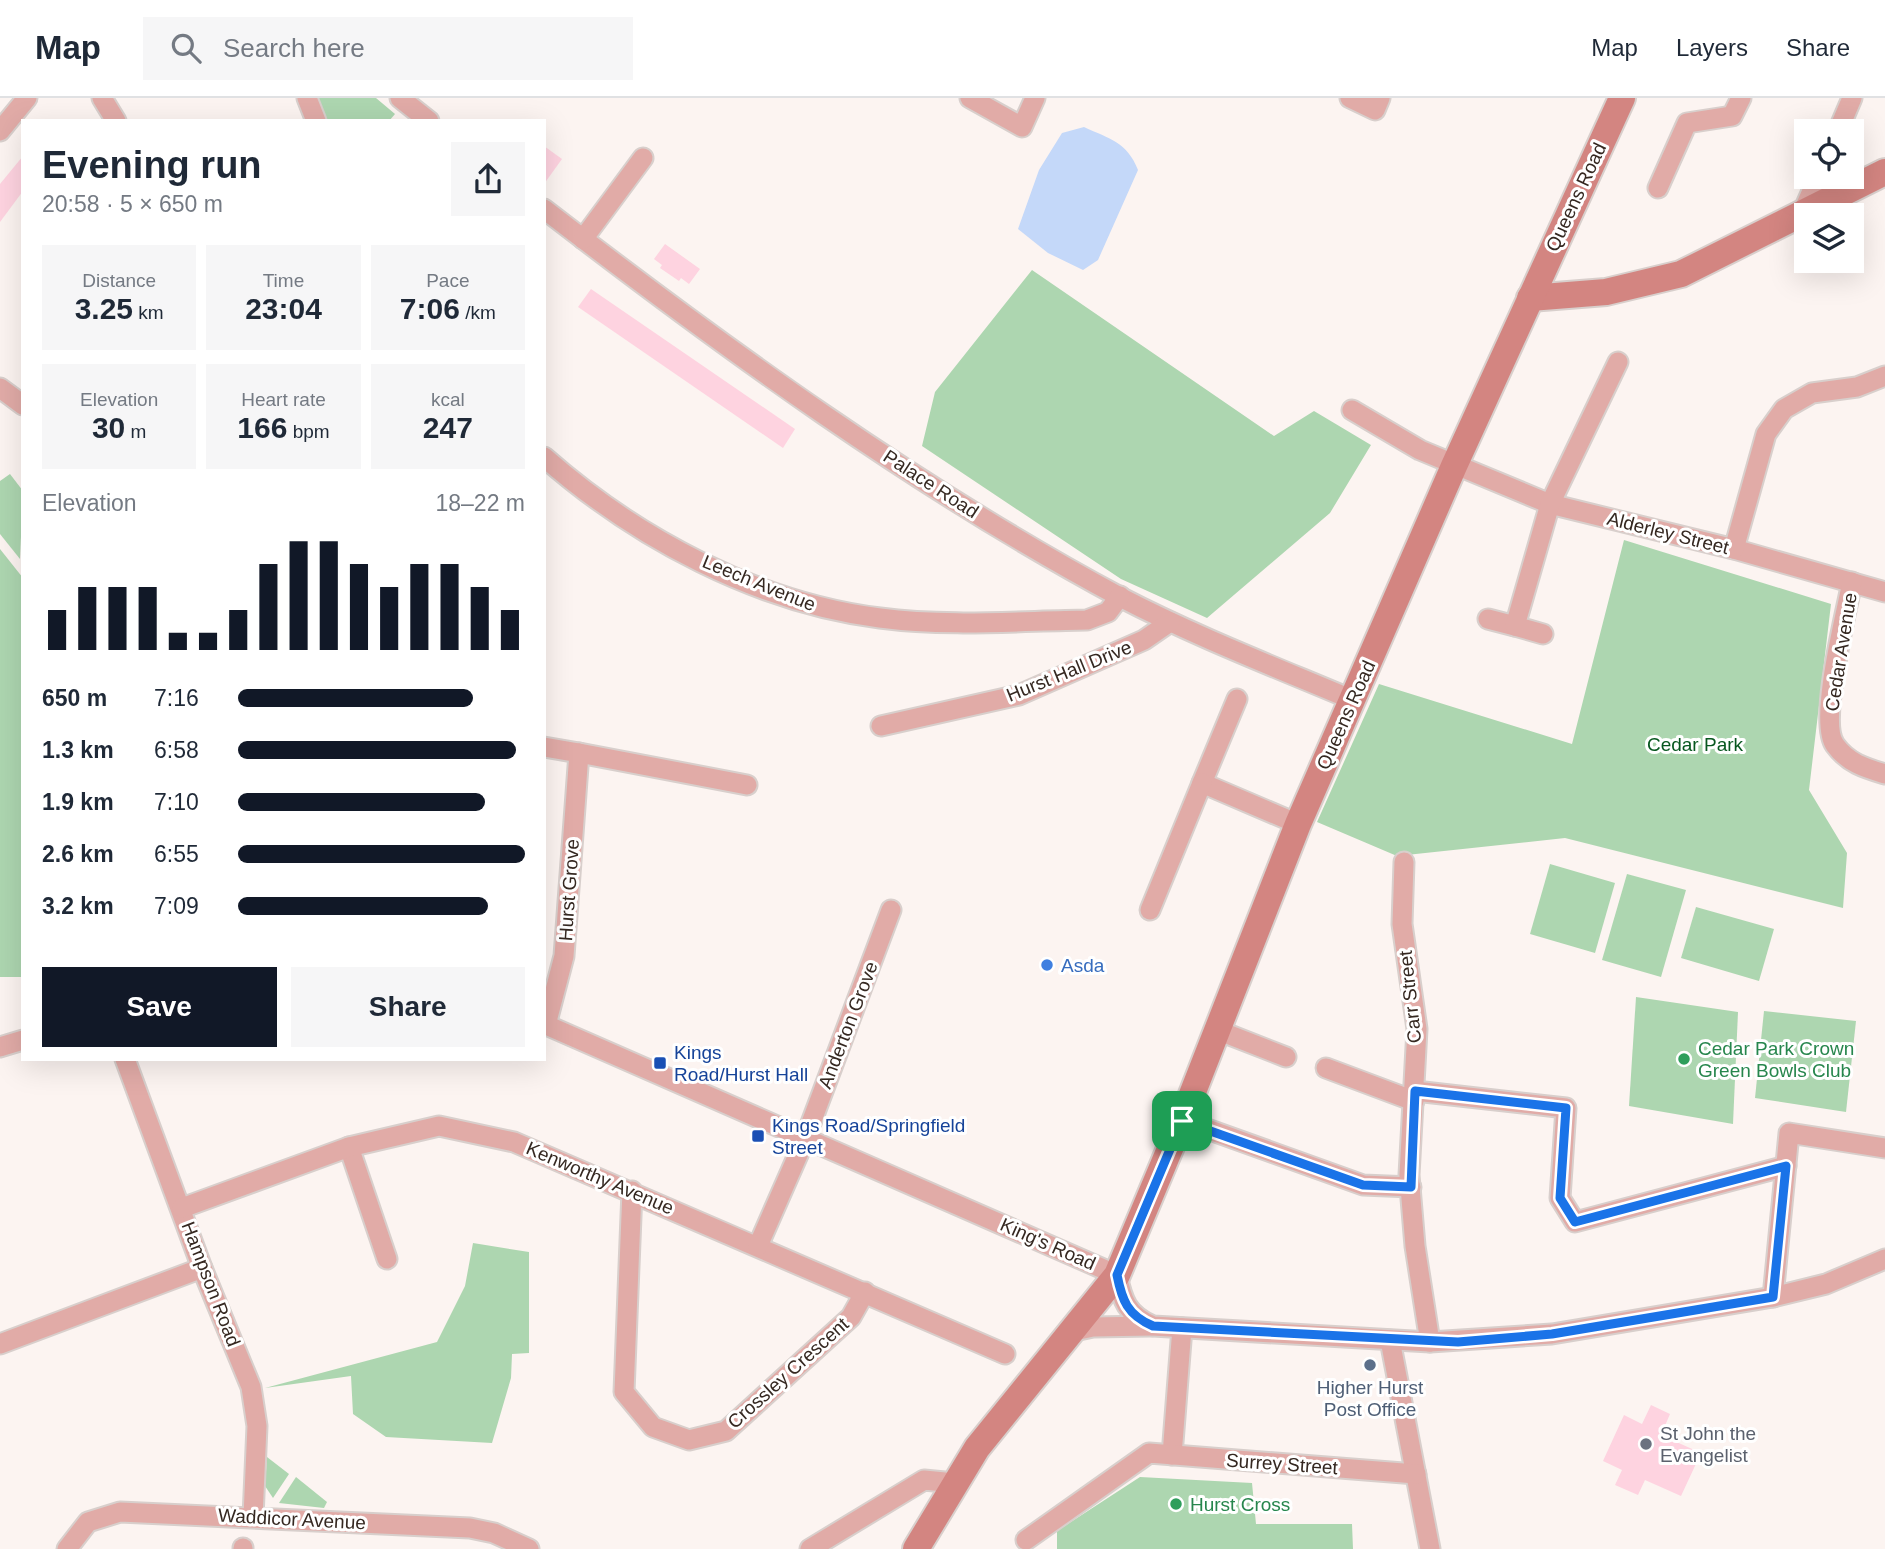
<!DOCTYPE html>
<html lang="en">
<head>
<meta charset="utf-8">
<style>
	body { margin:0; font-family:Arial,sans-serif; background:#f6f6f7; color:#1f2937; height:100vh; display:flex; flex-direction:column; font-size:26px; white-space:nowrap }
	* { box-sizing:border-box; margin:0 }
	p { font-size:23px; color:#747a83 }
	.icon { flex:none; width:38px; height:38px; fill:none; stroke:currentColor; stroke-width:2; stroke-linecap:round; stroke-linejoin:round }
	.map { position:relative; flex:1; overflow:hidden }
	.sheet { position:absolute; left:21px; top:21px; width:525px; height:942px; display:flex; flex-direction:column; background:#fff; border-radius:0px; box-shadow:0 7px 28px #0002 }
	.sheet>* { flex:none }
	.buttons { position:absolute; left:1794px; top:21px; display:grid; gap:14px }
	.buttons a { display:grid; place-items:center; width:70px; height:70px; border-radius:0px; background:#fff; box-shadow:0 7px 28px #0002; font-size:35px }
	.pin { position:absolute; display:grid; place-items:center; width:60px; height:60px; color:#fff; margin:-30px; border-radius:14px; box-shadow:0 4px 10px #0006 }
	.round { display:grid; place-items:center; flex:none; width:74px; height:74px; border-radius:0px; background:#f6f6f7 }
	.overview { display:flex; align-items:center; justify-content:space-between; height:119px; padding:0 21px }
	h1 { font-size:38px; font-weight:800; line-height:52px }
	.figures { display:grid; grid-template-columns:repeat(3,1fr); gap:10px; height:119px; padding:7px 21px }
	.figures div { display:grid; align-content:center; border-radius:0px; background:#f6f6f7; text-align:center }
	.figures b { font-size:30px; font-weight:800 }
	.figures small { font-size:19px; font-weight:400 }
	.figures p { font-size:19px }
	.chart { height:196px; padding:14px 21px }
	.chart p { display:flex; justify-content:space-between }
	.chart svg { width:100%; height:126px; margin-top:7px; stroke:#111827; stroke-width:6 }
	.primary-button { display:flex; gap:14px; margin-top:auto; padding:14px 21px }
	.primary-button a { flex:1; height:80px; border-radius:0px; background:#111827; color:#fff; font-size:28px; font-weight:800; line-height:80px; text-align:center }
	.primary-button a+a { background:#f6f6f7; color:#1f2937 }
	ul { padding:0 21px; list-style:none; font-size:23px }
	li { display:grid; grid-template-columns:112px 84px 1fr; align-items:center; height:52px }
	li i { height:18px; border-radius:9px; background:#111827 }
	header { display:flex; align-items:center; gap:42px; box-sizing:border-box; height:98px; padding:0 35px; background:#fff; border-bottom:2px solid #e0e1e3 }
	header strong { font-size:33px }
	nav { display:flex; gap:38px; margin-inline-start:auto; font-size:24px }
	.search { width:490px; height:63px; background:#f6f6f7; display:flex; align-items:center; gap:18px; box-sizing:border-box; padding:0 24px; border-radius:0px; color:#747a83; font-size:26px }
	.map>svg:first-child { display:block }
	.green { fill:#add6b0 }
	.water { fill:#c4d8f9 }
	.building { fill:#fed3e0 }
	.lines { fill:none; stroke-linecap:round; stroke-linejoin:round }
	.street-casing { stroke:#d8cfcc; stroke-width:23 }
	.secondary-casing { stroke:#d8cfcc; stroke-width:30 }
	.street { stroke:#e1aba7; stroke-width:19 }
	.secondary { stroke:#d38581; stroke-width:26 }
	.route-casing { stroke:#fff; stroke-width:14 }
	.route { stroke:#1a73e8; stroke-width:9 }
	.shop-dot { fill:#3f7fe0; stroke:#fff; stroke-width:2.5 }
	.leisure-dot { fill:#2e9e5b; stroke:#fff; stroke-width:2.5 }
	.transit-dot { fill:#1a4fb4; stroke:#fff; stroke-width:2.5 }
	.service-dot { fill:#5c6f8a; stroke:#fff; stroke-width:2.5 }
	.worship-dot { fill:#6b7280; stroke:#fff; stroke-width:2.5 }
	.labels { text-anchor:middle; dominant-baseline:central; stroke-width:6; stroke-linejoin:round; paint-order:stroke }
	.street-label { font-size:19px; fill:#352821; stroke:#fff }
	.park-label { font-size:19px; fill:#07571f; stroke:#fff }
	.shop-label { font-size:19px; fill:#366cbe; stroke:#fff; text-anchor:start }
	.leisure-label { font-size:19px; fill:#27864d; stroke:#fff; text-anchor:start }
	.transit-label { font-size:19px; fill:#164399; stroke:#fff; text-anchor:start }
	.service-label { font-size:19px; fill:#4e5e75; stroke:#fff }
	.worship-label { font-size:19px; fill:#5b616d; stroke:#fff; text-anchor:start }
</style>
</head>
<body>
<header>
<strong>Map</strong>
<div class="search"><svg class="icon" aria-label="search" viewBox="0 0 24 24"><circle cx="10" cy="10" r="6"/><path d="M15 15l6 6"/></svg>Search here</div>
<nav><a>Map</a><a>Layers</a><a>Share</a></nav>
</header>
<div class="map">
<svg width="1885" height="1451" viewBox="0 0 1885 1451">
	<rect width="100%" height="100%" fill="#fcf4f1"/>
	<!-- green -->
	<g class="green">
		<path d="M318 0H376L395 16 389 23H326Z"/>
		<path d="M1032 172 1274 338 1314 313 1371 347 1330 415 1207 520 1121 481 922 348 935 294Z"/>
		<path d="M10 376 23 393 20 461 0 436V383Z"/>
		<path d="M1624 442 1831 506 1809 692 1847 755 1843 810 1565 740 1397 758 1317 724 1379 586 1572 646Z"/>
		<path d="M0 451 23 480V879H0Z"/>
		<path d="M1550 766 1615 785 1595 855 1530 836Z"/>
		<path d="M1627 776 1686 792 1661 879 1602 862Z"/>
		<path d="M1696 809 1774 831 1759 883 1681 860Z"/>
		<path d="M1636 899 1738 914 1733 1026 1629 1008Z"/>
		<path d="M1764 913 1856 923 1846 1014 1755 1000Z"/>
		<path d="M473 1145 529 1154V1255L512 1256 511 1280 492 1345 386 1339 353 1316 351 1278 265 1290 437 1244 465 1188Z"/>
		<path d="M267 1359 289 1376 273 1400 265 1388Z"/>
		<path d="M296 1379 327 1404 324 1410 279 1405Z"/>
		<path d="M1140 1379 1252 1385 1256 1426H1352L1353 1451H1057V1433Z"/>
	</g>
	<!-- water -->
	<path class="water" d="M1084 29C1110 41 1127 44 1138 72L1098 162 1083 172 1048 155 1018 131 1039 72 1062 35Z"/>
	<!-- building -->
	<g class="building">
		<path d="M544 48 562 61 544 86Z"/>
		<path d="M23 58V93L0 124V86Z"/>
		<path d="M665 146 700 171 689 186 681 180 679 183 660 170 662 167 654 161Z"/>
		<path d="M591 191 795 331 783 350 578 209Z"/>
		<path d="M1651 1307 1670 1316 1661 1337 1701 1355 1681 1398 1645 1382 1638 1397 1615 1387 1622 1372 1603 1363 1624 1317 1642 1326Z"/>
	</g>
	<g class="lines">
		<defs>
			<g id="street">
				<path d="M102 0 116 23"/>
				<path d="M307 0 316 23"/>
				<path d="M400 0 429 23"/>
				<path d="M970 0 1022 29 1035 0"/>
				<path d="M1350 0 1375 12 1380 0"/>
				<path d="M0 33 27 0"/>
				<path d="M1838 33 1852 0"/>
				<path d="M1658 90 1687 25 1732 18 1741 0"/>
				<path d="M544 111C727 252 917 390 1120 499 1195 538 1275 569 1353 602"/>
				<path d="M1802 116 1818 79"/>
				<path d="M583 141 643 60"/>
				<path d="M0 290 23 307"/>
				<path d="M1352 312 1420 352 1550 406 1734 451 1885 494"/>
				<path d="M544 359C636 440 758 505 880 520 948 529 1018 523 1087 522L1108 514 1120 498"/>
				<path d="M1734 451 1766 336 1784 311 1812 295 1857 289 1885 278"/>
				<path d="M1852 484C1846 515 1818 624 1835 647 1848 665 1865 670 1885 676"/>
				<path d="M1488 521 1515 528"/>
				<path d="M1543 536 1515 528 1550 406 1618 264"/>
				<path d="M1237 601 1202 685 1298 726"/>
				<path d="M881 628 1019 597 1144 542 1170 524"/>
				<path d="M544 649 579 655"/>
				<path d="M1404 764 1402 826 1417 931 1409 1077 1415 1148 1430 1244"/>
				<path d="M1150 812 1202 685"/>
				<path d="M544 926 1117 1177C1122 1202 1127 1217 1153 1228L1430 1244 1552 1236 1773 1199 1826 1186 1885 1161"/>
				<path d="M546 927 564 858 579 655 747 687"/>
				<path d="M1217 932 1286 959"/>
				<path d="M0 949 23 942"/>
				<path d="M125 961 202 1170 251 1289 257 1328 253 1419"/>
				<path d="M1326 970 1414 1003"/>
				<path d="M1415 993 1566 1010 1560 1100 1575 1124 1786 1068"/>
				<path d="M1182 1022 1363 1087 1411 1089"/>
				<path d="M349 1049 387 1161"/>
				<path d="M632 1093 624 1294 653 1329 689 1342 726 1333 851 1219 865 1194"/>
				<path d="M182 1110 349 1049 439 1028 514 1044 1005 1256"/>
				<path d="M758 1148 805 1041 891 812"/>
				<path d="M1773 1199 1789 1035 1885 1050"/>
				<path d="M1074 1233 1093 1229 1151 1228"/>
				<path d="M1390 1242 1430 1451"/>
				<path d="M0 1246 202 1170"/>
				<path d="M1172 1357 1182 1230"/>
				<path d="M1026 1442 1149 1355 1416 1376"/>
				<path d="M67 1451 88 1424 120 1414 470 1430 494 1435 529 1451"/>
				<path d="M243 1451V1450"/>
				<path d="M810 1451 924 1382 955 1385"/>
			</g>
			<g id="secondary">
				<path d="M1530 200 1606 194 1681 176 1885 74"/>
				<path d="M916 1451 977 1350 1117 1177 1182 1022 1298 726 1454 368 1622 0"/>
			</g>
		</defs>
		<!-- street casing -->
		<use href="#street" class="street-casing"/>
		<!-- secondary casing -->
		<use href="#secondary" class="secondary-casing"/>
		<!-- street -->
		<use href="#street" class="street"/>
		<!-- secondary -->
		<use href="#secondary" class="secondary"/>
	</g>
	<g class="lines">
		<defs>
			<path id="route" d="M1415 993 1566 1010 1560 1100 1575 1124 1786 1068 1773 1199 1552 1236 1458 1244 1153 1228C1127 1217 1122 1202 1117 1177L1182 1023 1363 1087 1411 1089Z"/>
		</defs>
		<!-- route casing -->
		<use href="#route" class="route-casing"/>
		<!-- route -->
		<use href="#route" class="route"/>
	</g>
	<!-- markers -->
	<circle class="shop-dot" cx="1047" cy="867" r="7"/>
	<g class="leisure-dot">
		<circle cx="1684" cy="961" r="7"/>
		<circle cx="1176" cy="1406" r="7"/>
	</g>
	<g class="transit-dot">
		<rect x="653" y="958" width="14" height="14" rx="3.5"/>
		<rect x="751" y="1031" width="14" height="14" rx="3.5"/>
	</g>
	<circle class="service-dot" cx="1370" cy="1267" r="7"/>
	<circle class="worship-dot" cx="1646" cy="1346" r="7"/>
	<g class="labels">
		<!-- street labels -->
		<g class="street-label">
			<text transform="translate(1576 99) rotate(-65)">Queens Road</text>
			<text transform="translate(931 386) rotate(33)">Palace Road</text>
			<text transform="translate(1668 435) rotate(14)">Alderley Street</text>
			<text transform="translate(759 485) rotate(22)">Leech Avenue</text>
			<text transform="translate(1841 554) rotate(-81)">Cedar Avenue</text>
			<text transform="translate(1069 573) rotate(-22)">Hurst Hall Drive</text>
			<text transform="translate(1346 617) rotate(-66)">Queens Road</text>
			<text transform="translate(569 792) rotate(-86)">Hurst Grove</text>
			<text transform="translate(1410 899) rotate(-96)">Carr Street</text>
			<text transform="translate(848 927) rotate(-69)">Anderton Grove</text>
			<text transform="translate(600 1080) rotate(23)">Kenworthy Avenue</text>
			<text transform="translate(1048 1146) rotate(24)">King's Road</text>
			<text transform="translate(211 1186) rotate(69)">Hampson Road</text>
			<text transform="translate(788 1275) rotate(-42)">Crossley Crescent</text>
			<text transform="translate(1282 1366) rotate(4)">Surrey Street</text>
			<text transform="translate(292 1421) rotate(3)">Waddicor Avenue</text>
		</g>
		<!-- park labels -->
		<g class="park-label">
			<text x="1695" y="646">Cedar Park</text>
		</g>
		<!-- shop labels -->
		<g class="shop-label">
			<text x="1061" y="867">Asda</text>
		</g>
		<!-- leisure labels -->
		<g class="leisure-label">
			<text x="1698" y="950">Cedar Park Crown<tspan x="1698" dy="22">Green Bowls Club</tspan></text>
			<text x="1190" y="1406">Hurst Cross</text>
		</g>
		<!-- transit labels -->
		<g class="transit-label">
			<text x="674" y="954">Kings<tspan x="674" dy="22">Road/Hurst Hall</tspan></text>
			<text x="772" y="1027">Kings Road/Springfield<tspan x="772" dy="22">Street</tspan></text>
		</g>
		<!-- service labels -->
		<g class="service-label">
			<text x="1370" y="1289">Higher Hurst<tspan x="1370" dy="22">Post Office</tspan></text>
		</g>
		<!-- worship labels -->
		<g class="worship-label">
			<text x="1660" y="1335">St John the<tspan x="1660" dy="22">Evangelist</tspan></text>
		</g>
	</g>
</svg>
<div class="buttons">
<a><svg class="icon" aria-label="locate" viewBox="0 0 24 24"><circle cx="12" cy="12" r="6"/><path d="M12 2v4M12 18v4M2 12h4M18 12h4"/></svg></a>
<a><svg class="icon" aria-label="layers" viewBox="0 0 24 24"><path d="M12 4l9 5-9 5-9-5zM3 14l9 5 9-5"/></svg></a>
</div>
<div class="pin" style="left:1182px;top:1023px;background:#1e9e55"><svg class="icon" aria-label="arrive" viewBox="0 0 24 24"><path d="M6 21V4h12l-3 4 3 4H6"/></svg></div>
<section class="sheet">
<div class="overview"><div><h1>Evening run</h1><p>20:58 · 5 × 650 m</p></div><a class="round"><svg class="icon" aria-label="share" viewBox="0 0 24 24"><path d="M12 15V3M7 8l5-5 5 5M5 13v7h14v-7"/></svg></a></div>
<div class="figures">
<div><p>Distance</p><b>3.25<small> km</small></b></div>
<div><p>Time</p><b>23:04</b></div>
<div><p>Pace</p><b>7:06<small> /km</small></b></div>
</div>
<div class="figures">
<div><p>Elevation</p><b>30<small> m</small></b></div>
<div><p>Heart rate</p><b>166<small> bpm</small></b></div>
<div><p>kcal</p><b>247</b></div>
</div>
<div class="chart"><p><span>Elevation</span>18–22 m</p>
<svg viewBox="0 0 160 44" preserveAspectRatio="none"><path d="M5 44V30M15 44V22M25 44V22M35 44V22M45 44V38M55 44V38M65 44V30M75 44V14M85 44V6M95 44V6M105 44V14M115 44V22M125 44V14M135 44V14M145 44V22M155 44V30"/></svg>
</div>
<ul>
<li><b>650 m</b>7:16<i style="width:82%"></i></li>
<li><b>1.3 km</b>6:58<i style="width:97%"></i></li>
<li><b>1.9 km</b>7:10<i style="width:86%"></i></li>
<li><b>2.6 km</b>6:55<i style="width:100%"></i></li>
<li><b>3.2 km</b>7:09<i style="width:87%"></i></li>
</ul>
<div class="primary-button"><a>Save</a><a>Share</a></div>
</section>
</div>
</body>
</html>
